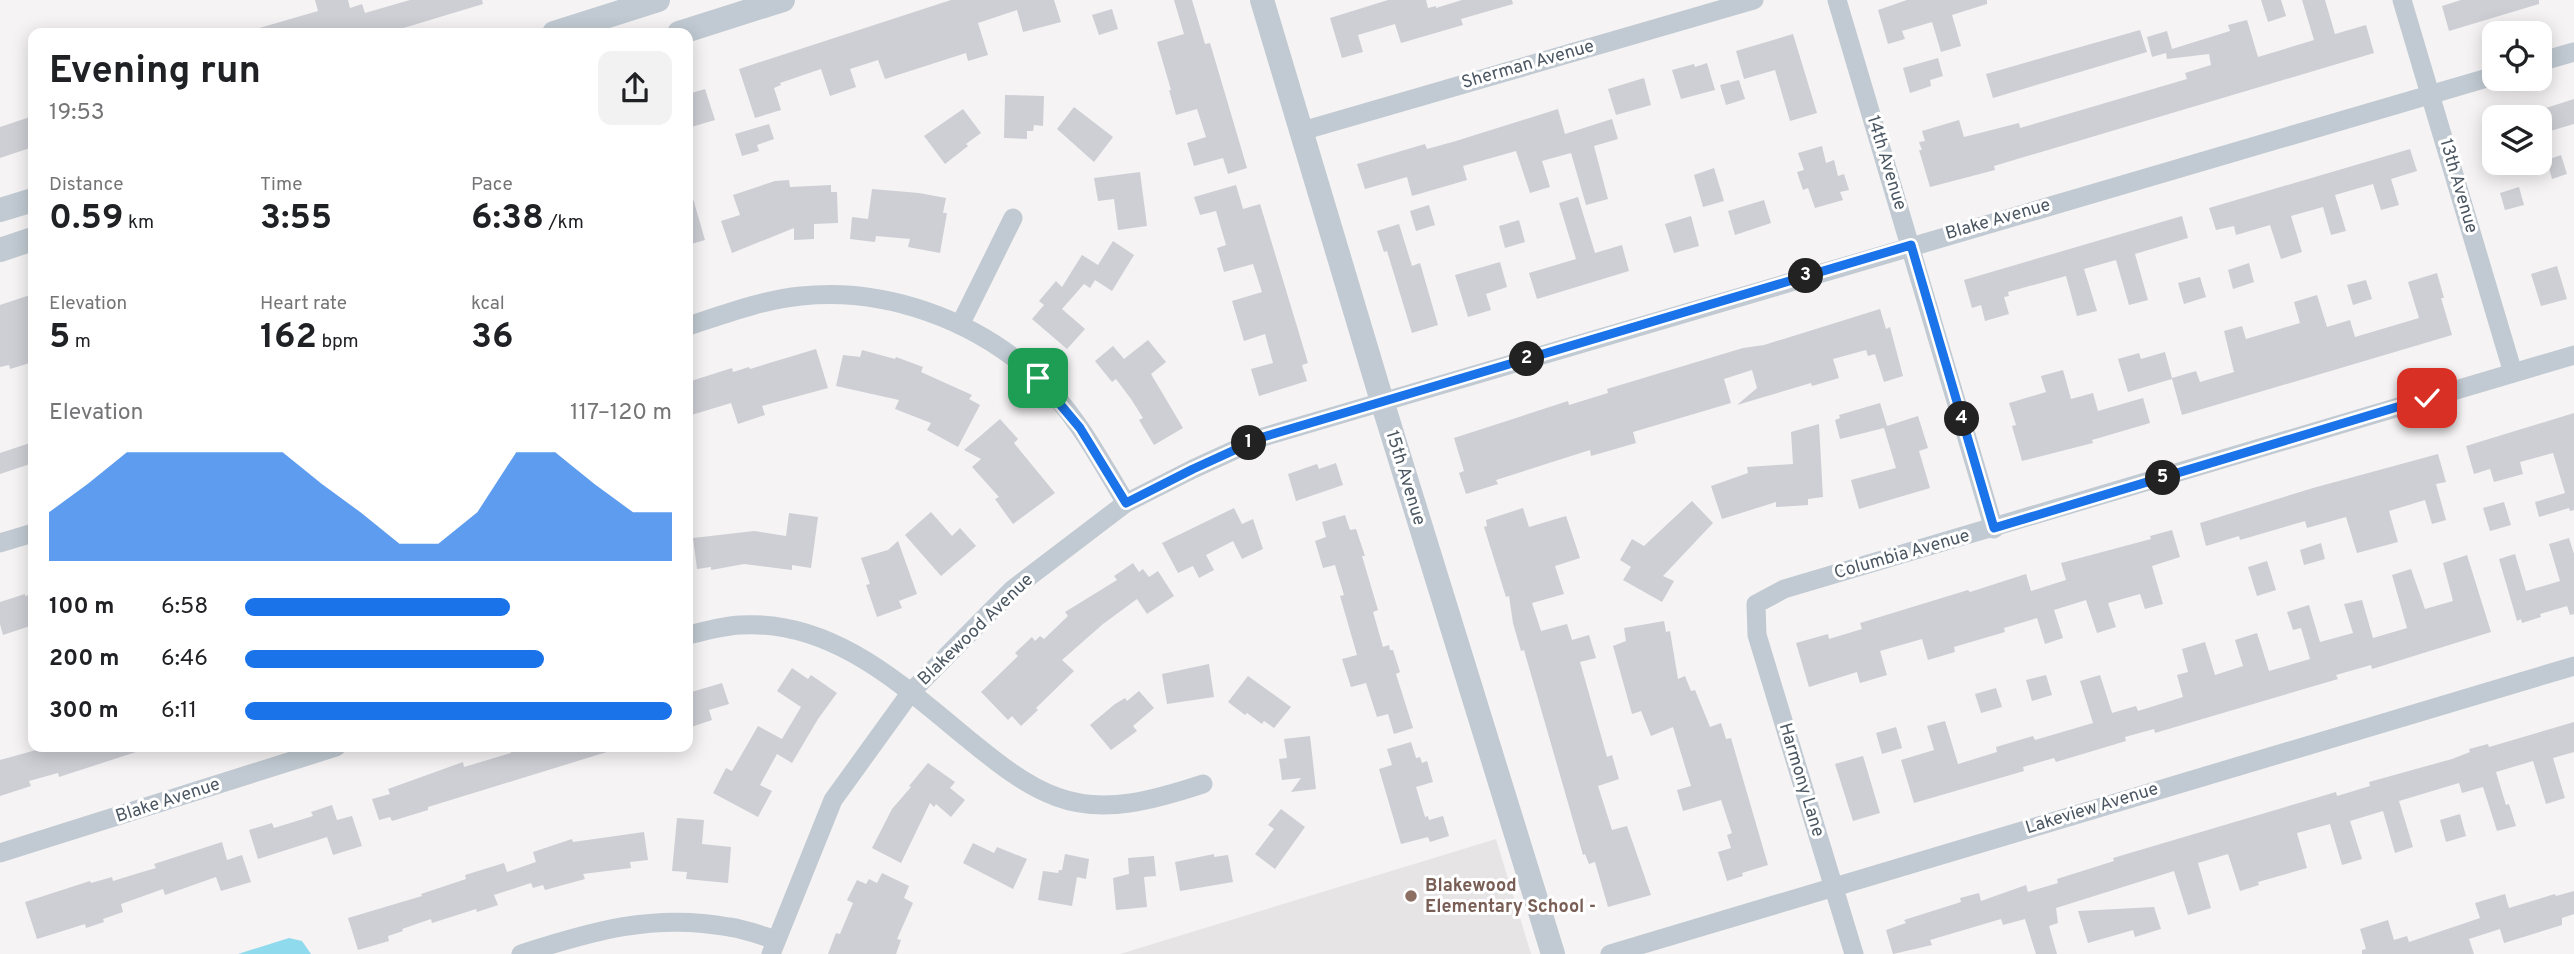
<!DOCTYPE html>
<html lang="en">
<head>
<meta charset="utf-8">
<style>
	body { margin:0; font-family:Overpass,sans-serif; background:#f2f2f2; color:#202124; height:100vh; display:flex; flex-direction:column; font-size:26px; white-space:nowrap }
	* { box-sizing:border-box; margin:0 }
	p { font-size:23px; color:#757577 }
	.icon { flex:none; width:38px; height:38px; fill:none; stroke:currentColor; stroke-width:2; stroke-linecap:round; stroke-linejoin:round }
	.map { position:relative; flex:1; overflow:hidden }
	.sheet { position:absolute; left:28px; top:28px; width:665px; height:724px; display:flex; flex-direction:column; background:#fff; border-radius:14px; box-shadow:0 4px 18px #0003 }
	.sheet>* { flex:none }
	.buttons { position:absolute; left:2482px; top:21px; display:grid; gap:14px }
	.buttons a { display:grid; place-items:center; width:70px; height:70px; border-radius:14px; background:#fff; box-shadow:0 4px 18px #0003; font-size:35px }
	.pin { position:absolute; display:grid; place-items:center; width:60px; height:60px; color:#fff; margin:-30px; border-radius:14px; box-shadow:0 4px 10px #0006 }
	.km { position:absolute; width:35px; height:35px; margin:-18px; border-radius:50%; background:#222; color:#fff; font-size:19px; line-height:35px; text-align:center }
	.round { display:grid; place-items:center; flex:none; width:74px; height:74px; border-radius:14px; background:#f2f2f2 }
	.summary { display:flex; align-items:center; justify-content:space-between; height:119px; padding:0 21px }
	h1 { font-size:38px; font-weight:700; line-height:52px }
	.metrics { display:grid; grid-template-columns:repeat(3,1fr); gap:10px; height:119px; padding:7px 21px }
	.metrics div { display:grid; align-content:center }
	.metrics b { font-size:35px; font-weight:700 }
	.metrics small { font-size:19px; font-weight:400 }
	.metrics p { font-size:19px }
	.chart { height:196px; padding:14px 21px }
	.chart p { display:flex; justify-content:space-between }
	.chart svg { width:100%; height:126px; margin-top:7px; fill:#1a73e8; opacity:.7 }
	ul { padding:0 21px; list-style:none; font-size:23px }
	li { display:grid; grid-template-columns:112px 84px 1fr; align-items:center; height:52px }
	li i { height:18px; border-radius:9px; background:#1a73e8 }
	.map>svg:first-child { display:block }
	.education { fill:#e6e4e5 }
	.water { fill:#90daee }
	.building { fill:#cdcfd5 }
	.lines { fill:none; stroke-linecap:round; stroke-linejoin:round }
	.minor { stroke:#c1cad2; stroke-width:19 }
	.tertiary { stroke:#c1cad2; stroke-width:24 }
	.route-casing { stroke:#fff; stroke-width:14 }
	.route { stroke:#1a73e8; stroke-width:9 }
	.education-dot { fill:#8d6e63; stroke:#fff; stroke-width:2.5 }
	.labels { text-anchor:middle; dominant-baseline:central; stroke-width:6; stroke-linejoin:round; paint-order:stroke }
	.street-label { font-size:18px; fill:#4a5661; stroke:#fff }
	.education-label { font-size:18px; font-weight:bold; fill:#785e54; stroke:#fff; text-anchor:start }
</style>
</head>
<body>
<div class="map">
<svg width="2574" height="954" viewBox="0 0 2574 954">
	<rect width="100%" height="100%" fill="#f5f3f3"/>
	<!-- education -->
	<path class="education" d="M1496 839 1531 954H1120Z"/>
	<!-- water -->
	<path class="water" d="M289 938 302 941 311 954H238Z"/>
	<!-- building -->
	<g class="building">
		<path d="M315 0H348L350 8 362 4 365 13 410 0H482L483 4 387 33H256V29L318 11Z"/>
		<path d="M951 0H1054L1061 22 1023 32 1017 10 978 23 988 55 968 61 966 53 885 79 878 60 850 69 856 87 830 96 821 69 780 83 781 85 774 88 781 110 755 118 739 69Z"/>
		<path d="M1174 0H1192L1205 44 1210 43 1247 168 1228 174 1223 158 1194 166 1187 143 1206 137 1197 109 1176 115 1169 90H1171L1157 42 1184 34Z"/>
		<path d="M1388 0H1426L1428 8 1436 6V8L1462 0H1512L1513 4 1461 19 1463 25 1401 43 1395 24 1358 35 1363 52 1342 58 1330 18Z"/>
		<path d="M1907 0H1987V4L1952 15 1961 46 1941 52 1932 22 1902 31 1905 39 1888 44 1878 10Z"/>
		<path d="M2261 0H2281L2286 16 2268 22Z"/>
		<path d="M2302 0H2325L2335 34 2366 25 2374 53 1994 166 1995 170 1930 187 1919 150H1922L1919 142 1925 141 1922 131 1959 120 1964 137 2019 123 2020 128 2187 79 2185 73 2211 65 2209 54 2167 59 2166 53 2152 57 2147 37 2167 31 2172 49 2230 31 2228 25 2247 20 2258 57 2314 40Z"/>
		<path d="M2461 0H2539V4L2449 31 2442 6Z"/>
		<path d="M1112 9 1118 29 1099 35 1092 15Z"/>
		<path d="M2140 30 2147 52 1993 98 1986 74Z"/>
		<path d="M1793 34 1817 113 1790 121 1775 70 1744 79 1736 51Z"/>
		<path d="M1938 58 1943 76 1930 80 1931 86 1910 93 1903 68Z"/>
		<path d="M1707 63 1715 90 1681 99 1672 70 1694 64 1695 67Z"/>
		<path d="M1644 78 1651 105 1616 115 1608 89Z"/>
		<path d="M1739 80 1745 99 1726 105 1720 85Z"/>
		<path d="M705 89 715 120 688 128V94Z"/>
		<path d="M1005 95 1044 96 1043 126 1034 125 1033 131H1027V139L1004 138Z"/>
		<path d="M2574 99V124L2550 131 2543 109Z"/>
		<path d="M1074 107 1113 137 1094 162 1057 129Z"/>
		<path d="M963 109 981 133 966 144 968 146 945 164 924 136Z"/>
		<path d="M1558 109 1565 134 1612 119 1618 139 1594 146 1608 199 1586 205 1571 153 1542 161 1550 187 1530 193 1516 151 1463 166 1467 180 1412 196 1407 177 1365 189 1357 164 1425 144 1427 149 1456 141Z"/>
		<path d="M33 116V147L0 158V127Z"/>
		<path d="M769 124 774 139 757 145 759 151 742 156 735 134Z"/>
		<path d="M1822 146 1826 163 1834 160 1838 176 1844 174 1849 190 1840 192 1843 200 1815 208 1808 188 1803 190 1797 172 1804 170 1798 153Z"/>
		<path d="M2410 149 2417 171 2391 179 2399 205 2381 210 2373 184 2335 195 2346 231 2331 235 2323 207 2291 216 2302 252 2281 259 2270 225 2236 235 2234 226 2216 230 2209 208Z"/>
		<path d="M2561 155 2567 174 2552 179 2547 160Z"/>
		<path d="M1714 168 1724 201 1703 207 1694 175Z"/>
		<path d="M1140 172 1147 226 1118 230 1114 199 1098 201 1094 178Z"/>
		<path d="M789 180 790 187 831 185V192H837L838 223 814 224V239L794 240V228L732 253 721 221 740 215 733 195 775 181Z"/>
		<path d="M1236 185 1243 209 1260 204 1308 363 1302 365 1307 381 1259 396 1251 369 1273 363 1265 334 1244 341 1232 301 1262 292 1253 264 1224 272 1217 248 1226 245 1216 211 1200 215 1194 197Z"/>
		<path d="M2519 187 2524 205 2505 210 2500 193Z"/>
		<path d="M872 189 919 193 946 198 943 213H947L940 253 908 247 910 239 876 236 875 242 850 239 852 217 868 219Z"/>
		<path d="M692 195 705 240 688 245V196Z"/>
		<path d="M1578 197 1595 253 1622 245 1629 271 1537 299 1529 273 1576 259 1559 203Z"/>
		<path d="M1764 200 1771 223 1735 235 1728 211Z"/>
		<path d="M1429 205 1435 225 1416 231 1410 211Z"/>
		<path d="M1691 216 1699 246 1674 253 1665 224Z"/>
		<path d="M2182 216 2188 238 2135 254 2148 300 2129 305 2116 260 2084 269 2097 311 2077 316 2066 276 2008 292 2009 296 2004 297 2009 314 1985 321 1981 305 1972 308 1964 280Z"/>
		<path d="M1519 220 1525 242 1505 248 1499 226Z"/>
		<path d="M1399 224 1412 266 1420 263 1438 325 1412 333 1387 251 1384 252 1377 231Z"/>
		<path d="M1113 241 1134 255 1112 291 1095 280 1090 288 1084 284 1062 309 1085 329 1067 349 1032 319 1044 305 1039 301 1056 281 1062 287 1082 255 1098 265Z"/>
		<path d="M1500 262 1507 287 1486 294 1491 310 1468 317 1455 275Z"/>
		<path d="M2249 263 2254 282 2233 289 2228 270Z"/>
		<path d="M2557 266 2567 299 2541 306 2531 274Z"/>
		<path d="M2437 273 2444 298H2441L2452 335 2182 415 2172 379 2128 392 2118 359 2139 353 2141 359 2165 352 2172 378 2196 371 2200 382 2234 372 2224 331 2242 326 2246 339 2300 323 2294 302 2317 295 2327 327 2350 320 2355 337 2419 318 2408 282Z"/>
		<path d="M2200 277 2206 297 2184 304 2178 283Z"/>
		<path d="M2366 280 2372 299 2353 305 2347 285Z"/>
		<path d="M33 294V362L10 369 9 365 0 367V305Z"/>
		<path d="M1880 309 1886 329 1890 327 1903 376 1884 382 1875 354 1868 356 1866 350 1833 359 1839 378 1812 386 1811 383 1737 405 1757 388 1752 370 1724 379 1731 403 1633 432 1636 443 1591 456 1590 450 1496 480 1498 484 1466 494 1459 473 1464 471 1454 438 1568 401 1569 405 1608 393 1607 389 1743 348 1764 345Z"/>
		<path d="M1148 340 1166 362 1151 374 1183 428 1154 445 1139 420 1143 418 1131 399 1116 379 1112 382 1095 361 1113 346 1124 359Z"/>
		<path d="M816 349 828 388 762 406 765 415 738 424 731 403 688 416V382L732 368 733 372 749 367 750 369Z"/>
		<path d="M862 350 895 359 896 357 923 367 921 372 972 395 969 399 980 405 958 447 927 430 931 423 895 409 899 400 836 386 843 355 860 357Z"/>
		<path d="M2063 370 2071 399 2093 393 2098 411 2143 398 2150 423 2092 440 2093 443 2022 461 2012 426 2016 425 2009 403 2046 392 2041 376Z"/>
		<path d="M1880 403 1887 426 1918 416 1928 448 1919 451 1930 488 1859 509 1851 480 1896 468 1884 428 1840 439 1835 420 1840 418 1839 415Z"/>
		<path d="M2574 413V510L2570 511 2569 508 2539 517 2535 502 2565 493 2553 453 2520 462 2523 474 2494 482 2490 469 2474 474 2466 446Z"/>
		<path d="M1000 419 1018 439 1014 443 1055 493 1013 524 995 499 999 497 972 467 981 459 964 450Z"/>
		<path d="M1819 424 1823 497 1808 499V505L1776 507V502L1722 519 1711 486 1748 473 1747 467 1793 464 1791 432Z"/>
		<path d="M33 442V463L0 474V453Z"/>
		<path d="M2438 454 2446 482 2436 484 2446 520 2432 524 2425 500 2389 511 2398 542 2357 553 2346 517 2307 528 2305 521 2240 540 2239 536 2206 546 2200 523 2313 488Z"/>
		<path d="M1336 463 1343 485 1296 501 1288 474 1317 464 1319 469Z"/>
		<path d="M1692 501 1713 523 1663 576 1674 581 1662 602 1623 580 1631 567 1620 560 1632 539 1644 546Z"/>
		<path d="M2504 502 2511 525 2490 531 2483 508Z"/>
		<path d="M1234 508 1242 524 1253 519 1263 549 1242 559 1233 541 1206 555 1214 570 1199 578 1193 566 1178 573 1162 543Z"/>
		<path d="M1523 508 1529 527 1566 516 1580 558 1555 566 1564 594 1532 603 1541 631 1567 624 1572 640 1589 635 1596 658 1580 662 1607 757 1612 755 1619 779 1598 786 1612 830 1627 826 1651 895 1608 907 1595 862 1589 864 1585 854 1583 855 1524 650 1521 651 1513 623 1509 596 1506 597 1484 527 1487 526 1486 520Z"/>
		<path d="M931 512 952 536 960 528 976 546 941 576 905 535Z"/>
		<path d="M789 513 818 517 811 568 792 565V570L744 564 711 570V567L697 569 693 538 754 531 786 536Z"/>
		<path d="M1345 515 1350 530 1356 529 1365 556H1362L1378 610 1373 612 1383 647 1389 645 1390 650H1393L1400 672 1396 674 1413 728 1394 734 1388 714 1377 717 1366 683 1351 687 1342 659 1357 655 1340 596 1344 595 1335 565 1323 568 1315 541 1326 537 1322 522Z"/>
		<path d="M2172 530 2180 557 2152 566 2163 604 2145 609 2140 594 2108 603 2116 627 2097 633 2086 600 2054 610 2063 638 2045 644 2037 618 2004 628 2005 632 1954 647 1955 652 1928 660 1922 639 1880 651 1887 675 1860 683 1857 672 1809 687 1796 643 1828 634 1829 639 1862 629 1860 623 1968 590 1970 592 2026 574 2031 591 2066 580 2061 563 2151 539 2150 536Z"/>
		<path d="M2569 538 2574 554V614L2570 615 2567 606 2540 614 2541 617 2522 623 2521 619 2517 621 2499 559 2515 554 2526 591 2560 581 2549 544Z"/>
		<path d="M898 541 917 594 899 601 902 608 877 617 866 585 870 584 861 558 888 550Z"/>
		<path d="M2321 543 2325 559 2304 565 2300 550Z"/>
		<path d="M2467 555 2491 632 2372 669 2371 665 2336 675 2338 679 2155 733 2154 729 2125 737 2126 741 2056 762 2054 758 2023 767 2024 771 1914 803 1901 760 1934 750 1927 726 1945 721 1958 764 1997 752 1996 747 2033 736 2035 740 2093 723 2080 681 2100 675 2112 713 2136 706 2138 711 2183 697 2177 675 2188 672 2182 649 2205 642 2215 675 2243 666 2235 640 2257 633 2269 671 2310 659 2301 628 2293 630 2287 612 2309 605 2320 642 2353 633 2344 604 2362 600 2373 638 2407 628 2392 575 2411 569 2425 609 2453 601 2443 563Z"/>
		<path d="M2267 561 2276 590 2257 596 2248 567Z"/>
		<path d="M1133 563 1139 572 1143 569 1149 577 1158 571 1174 596 1147 614 1137 599 1103 624 1062 660 1074 671 1036 708 1038 710 1021 726 1012 716 1008 720 981 692 1018 656 1015 653 1032 637 1035 641 1040 636 1044 639 1068 616 1065 612 1117 580 1114 576Z"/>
		<path d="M25 594V596L33 594V625L3 635 0 624V602Z"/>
		<path d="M1664 621 1666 632 1670 631 1678 679 1685 676 1691 691 1695 690 1710 727 1721 723 1726 739 1731 738 1768 865 1742 873 1743 876 1727 881 1718 852 1731 848 1727 835 1732 833 1721 800 1683 811 1677 790 1691 786 1673 727 1651 736 1641 711 1632 714 1613 646 1626 641 1624 628Z"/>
		<path d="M1209 664 1214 697 1167 704 1162 674Z"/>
		<path d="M792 668 808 679 811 675 837 693 818 719 792 763 777 754 760 785 772 791 758 817 713 793 726 768 732 771 758 726 782 739 801 707 777 691Z"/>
		<path d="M2046 675 2052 695 2032 701 2026 680Z"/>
		<path d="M1248 676 1291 707 1274 728 1264 721 1262 724 1247 713 1245 715 1228 702Z"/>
		<path d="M722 683 729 704 709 710 712 720 688 728V693Z"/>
		<path d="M1996 688 2002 707 1981 713 1975 694Z"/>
		<path d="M1139 691 1154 708 1133 726 1137 731 1111 750 1090 725 1115 704 1125 698 1127 701Z"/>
		<path d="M2574 722V752L2553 758 2565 798 2546 804 2533 761 2496 772 2506 805 2509 804 2516 826 2497 831 2483 787 2462 793 2459 783 2399 801 2413 847 2395 853 2383 811 2350 821 2362 859 2342 865 2330 824 2297 833 2307 868 2258 882 2259 885 2240 891 2228 854 2198 863 2211 908 2188 915 2174 871 2056 908 2058 923 2049 926 2057 954H2036L2025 919 2003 925 2001 919 1930 940 1932 945 1893 954 1886 930 1906 923 1904 920 1961 902 1960 898 1979 893 1981 901 2026 885 2028 892 2058 883 2057 879 2114 861 2113 858 2336 792 2337 796 2370 786 2369 782 2452 759 2470 752 2469 749 2488 744 2489 747Z"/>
		<path d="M1896 727 1902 748 1882 754 1876 733Z"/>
		<path d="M1310 736 1316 789 1291 792 1301 778 1282 780 1279 759 1287 758 1284 739Z"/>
		<path d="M1411 742 1416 758 1420 757 1422 763 1427 761 1433 782 1416 787 1425 817 1428 816 1429 820 1443 816 1449 836 1430 842 1428 837 1401 844 1379 769 1392 765 1387 749Z"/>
		<path d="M47 747H139V751L59 777 58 773 29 781 31 786 0 796V760Z"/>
		<path d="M509 747H610V751L428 807V810L392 821 390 817 379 820 372 799 390 794 388 789 463 762 464 767 511 753Z"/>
		<path d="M1863 756 1880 813 1853 821 1835 764Z"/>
		<path d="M928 763 955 782 950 788 965 800 951 817 936 804 934 807 930 803 901 863 872 848 892 809 911 787 909 786Z"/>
		<path d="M332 805 337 820 352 816 362 846 333 855 327 837 258 859 249 830 272 823 274 828 313 816 311 812Z"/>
		<path d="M1281 809 1305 827 1275 869 1255 854 1274 829 1268 825Z"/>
		<path d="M2460 814 2466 836 2446 842 2440 820Z"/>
		<path d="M677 818 704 820 702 844 731 847 728 883 686 879 687 872 672 871Z"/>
		<path d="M644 832 648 860 630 862 631 868 583 874 585 879 545 890 543 885 533 888 531 883 494 895 498 905 477 912 476 909 432 923 431 919 402 929 403 931 388 936 389 941 358 950 348 918 422 896 421 894 466 879 465 875 504 863 507 872 536 862 533 852 572 839 573 842Z"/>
		<path d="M222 842 227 860 242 855 251 882 221 891 216 877 165 895 163 889 121 904 123 912 103 919 104 922 86 928 85 924 37 939 25 902 90 881 91 883 112 877 113 881 139 873 156 868 154 864Z"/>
		<path d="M973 843 994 853 997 847 1027 859 1013 889 963 863Z"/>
		<path d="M1065 854 1089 859 1086 879 1077 877 1072 906 1038 900 1043 871 1058 873 1059 870H1062Z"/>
		<path d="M1214 854V857L1228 855 1233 882 1180 891 1175 862Z"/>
		<path d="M1154 856 1156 876 1144 877 1147 907 1116 910 1113 878 1129 874 1128 858Z"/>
		<path d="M882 873 909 886 904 898 913 903 897 939 901 940 896 954H828L836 933 840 934 853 903 847 900 857 880 866 884 869 879 877 883Z"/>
		<path d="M2574 891V914L2562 918V925L2504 943 2500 929 2469 939 2474 954H2362V950L2366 949 2360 929 2388 920 2394 940 2407 936 2409 942 2480 918 2475 903 2505 894 2509 908 2555 894 2556 896Z"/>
		<path d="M2154 907 2161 929 2135 937 2133 930 2088 943 2078 911Z"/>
	</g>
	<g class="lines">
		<!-- minor -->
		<g class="minor">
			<path d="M1837 0 1994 529"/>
			<path d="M2402 0 2513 373"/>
			<path d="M2539 62 2574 52"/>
			<path d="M1302 131 1754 0"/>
			<path d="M960 325 1013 218"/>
			<path d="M688 326C725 314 762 300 801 296 886 287 975 320 1037 377 1075 412 1100 460 1126 503"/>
			<path d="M0 543 33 533"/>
			<path d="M688 635C705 631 723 626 740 625 832 619 902 685 968 739 995 761 1024 785 1057 797 1105 815 1157 799 1203 784"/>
			<path d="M0 853 336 747"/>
			<path d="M521 954C592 931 654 913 729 927 745 929 760 935 776 940"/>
			<path d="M771 954 833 800 911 692 1013 589 1126 503 1193 469 1263 437 2494 76"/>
			<path d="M1610 954 2574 666"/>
			<path d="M1854 954 1757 635 1756 604 1784 589 2574 355"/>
		</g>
		<!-- tertiary -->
		<g class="tertiary">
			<path d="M1262 0 1382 401 1553 954"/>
			<path d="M554 33 658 0"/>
			<path d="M679 33 783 0"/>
			<path d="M0 210 33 200"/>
			<path d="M0 250 33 239"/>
		</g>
	</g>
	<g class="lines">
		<defs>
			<path id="route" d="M1038 378 1080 428 1126 503 1193 469 1263 437 1911 245 1994 528 2427 398"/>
		</defs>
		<!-- route casing -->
		<use href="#route" class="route-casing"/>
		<!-- route -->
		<use href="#route" class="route"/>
	</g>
	<!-- markers -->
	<circle class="education-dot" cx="1411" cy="896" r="7"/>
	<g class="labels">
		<!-- street labels -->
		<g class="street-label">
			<text transform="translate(1528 65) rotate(-16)">Sherman Avenue</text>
			<text transform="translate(1886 163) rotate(73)">14th Avenue</text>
			<text transform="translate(2458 186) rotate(74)">13th Avenue</text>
			<text transform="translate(1998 220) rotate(-16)">Blake Avenue</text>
			<text transform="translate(1405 478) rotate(73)">15th Avenue</text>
			<text transform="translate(1902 555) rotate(-16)">Columbia Avenue</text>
			<text transform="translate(976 630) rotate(-44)">Blakewood Avenue</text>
			<text transform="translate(1801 780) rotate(73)">Harmony Lane</text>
			<text transform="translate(168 801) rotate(-18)">Blake Avenue</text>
			<text transform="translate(2092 809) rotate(-17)">Lakeview Avenue</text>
		</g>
		<!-- education labels -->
		<g class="education-label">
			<text x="1425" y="886">Blakewood<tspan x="1425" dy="21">Elementary School -</tspan></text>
		</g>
	</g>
</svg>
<div class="buttons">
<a><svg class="icon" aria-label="locate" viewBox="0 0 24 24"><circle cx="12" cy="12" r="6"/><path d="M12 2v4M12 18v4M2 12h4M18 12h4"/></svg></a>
<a><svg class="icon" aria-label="layers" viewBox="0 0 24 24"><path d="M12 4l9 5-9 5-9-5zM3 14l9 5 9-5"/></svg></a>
</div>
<div class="pin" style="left:1038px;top:378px;background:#1e9e55"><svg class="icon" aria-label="arrive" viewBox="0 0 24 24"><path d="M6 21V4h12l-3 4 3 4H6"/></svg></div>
<div class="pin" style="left:2427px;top:398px;background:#d93025"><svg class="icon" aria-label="check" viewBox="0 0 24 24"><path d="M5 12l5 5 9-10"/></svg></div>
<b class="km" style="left:1249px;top:443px">1</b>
<b class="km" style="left:1527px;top:359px">2</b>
<b class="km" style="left:1806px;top:276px">3</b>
<b class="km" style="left:1962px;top:419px">4</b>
<b class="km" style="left:2163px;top:478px">5</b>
<section class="sheet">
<div class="summary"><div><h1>Evening run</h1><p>19:53</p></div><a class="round"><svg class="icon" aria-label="share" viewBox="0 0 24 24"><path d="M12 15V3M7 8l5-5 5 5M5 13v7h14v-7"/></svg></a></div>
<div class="metrics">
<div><p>Distance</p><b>0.59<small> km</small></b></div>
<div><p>Time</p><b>3:55</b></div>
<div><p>Pace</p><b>6:38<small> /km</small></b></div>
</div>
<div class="metrics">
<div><p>Elevation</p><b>5<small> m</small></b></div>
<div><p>Heart rate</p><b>162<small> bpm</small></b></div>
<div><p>kcal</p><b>36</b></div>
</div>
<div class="chart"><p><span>Elevation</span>117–120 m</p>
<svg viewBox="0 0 160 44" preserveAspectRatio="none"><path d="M0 44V27L10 17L20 6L30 6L40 6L50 6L60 6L70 17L80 27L90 38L100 38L110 27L120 6L130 6L140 17L150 27L160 27V44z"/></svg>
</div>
<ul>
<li><b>100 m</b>6:58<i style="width:62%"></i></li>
<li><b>200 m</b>6:46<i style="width:70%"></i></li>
<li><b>300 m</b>6:11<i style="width:100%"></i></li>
</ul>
</section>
</div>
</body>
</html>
